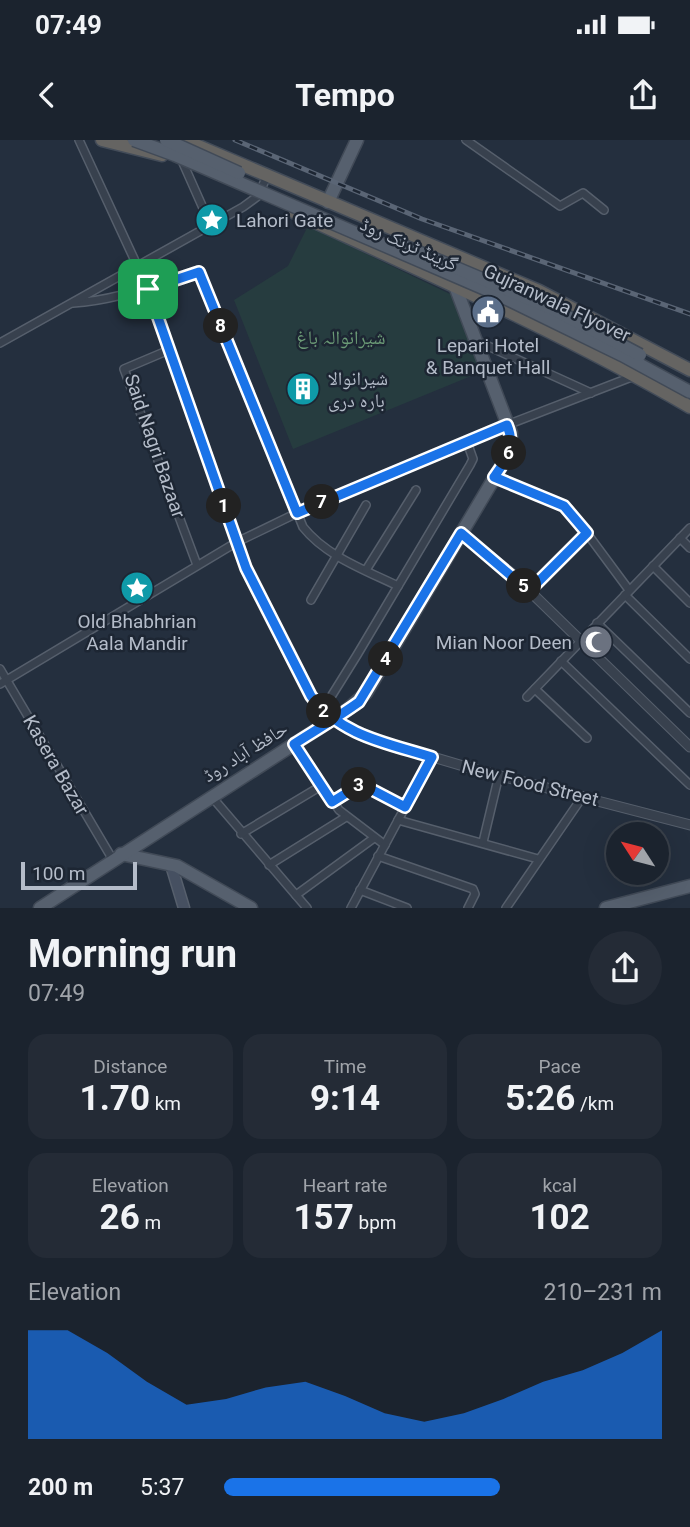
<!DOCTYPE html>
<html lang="en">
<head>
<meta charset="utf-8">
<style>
	body { margin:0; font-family:Roboto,"Noto Naskh Arabic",sans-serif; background:#242b36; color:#f1f3f6; height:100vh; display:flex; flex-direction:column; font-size:26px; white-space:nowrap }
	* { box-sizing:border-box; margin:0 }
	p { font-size:23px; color:#a0a4aa }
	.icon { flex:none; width:38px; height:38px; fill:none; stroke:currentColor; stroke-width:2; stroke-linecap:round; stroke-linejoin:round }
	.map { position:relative; height:768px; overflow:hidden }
	.drawer { display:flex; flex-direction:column; background:#1b232e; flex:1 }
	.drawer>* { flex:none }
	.needle { width:46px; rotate:306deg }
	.controls { position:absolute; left:606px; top:682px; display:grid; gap:14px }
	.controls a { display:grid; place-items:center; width:63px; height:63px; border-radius:50%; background:#1b232e; box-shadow:0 7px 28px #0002,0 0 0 2px #39404a; font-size:35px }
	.scale { position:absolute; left:21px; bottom:18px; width:116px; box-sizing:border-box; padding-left:7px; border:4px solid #b4bcc9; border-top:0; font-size:19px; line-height:24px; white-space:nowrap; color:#b4bcc9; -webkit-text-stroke:5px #1d2633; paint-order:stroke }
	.pin { position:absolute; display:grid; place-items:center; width:60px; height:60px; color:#fff; margin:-30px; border-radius:14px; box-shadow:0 4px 10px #0006 }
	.km { position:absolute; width:35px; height:35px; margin:-18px; border-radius:50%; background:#222; color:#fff; font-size:19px; line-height:35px; text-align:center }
	.round { display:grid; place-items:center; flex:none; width:74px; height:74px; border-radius:37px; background:#242b36 }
	.summary { display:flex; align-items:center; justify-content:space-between; height:119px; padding:0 28px }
	h1 { font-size:38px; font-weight:700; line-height:52px }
	.figures { display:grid; grid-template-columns:repeat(3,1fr); gap:10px; height:119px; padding:7px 28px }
	.figures div { display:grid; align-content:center; border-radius:18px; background:#242b36; text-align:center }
	.figures b { font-size:35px; font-weight:700 }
	.figures small { font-size:19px; font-weight:400 }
	.figures p { font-size:19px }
	.chart { height:196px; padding:14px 28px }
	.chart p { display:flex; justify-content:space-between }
	.chart svg { width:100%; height:126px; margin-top:7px; fill:#1a73e8; opacity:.7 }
	ul { padding:0 28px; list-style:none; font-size:23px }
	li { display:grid; grid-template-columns:112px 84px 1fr; align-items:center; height:52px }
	li i { height:18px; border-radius:9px; background:#1a73e8 }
	.status { display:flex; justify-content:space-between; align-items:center; height:49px; padding:0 35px; background:#1b232e; direction:ltr }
	.status svg { height:19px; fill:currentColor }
	header { display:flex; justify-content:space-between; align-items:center; height:91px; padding:0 28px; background:#1b232e; font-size:32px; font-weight:700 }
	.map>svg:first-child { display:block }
	.green { fill:#263c3f }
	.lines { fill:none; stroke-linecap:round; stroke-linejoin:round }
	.minor-casing { stroke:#565f6c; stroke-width:10 }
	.tertiary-casing { stroke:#565f6c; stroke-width:11 }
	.secondary-casing { stroke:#565f6c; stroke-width:13 }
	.primary-casing { stroke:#414a57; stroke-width:15 }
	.trunk-casing { stroke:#434c59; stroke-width:15 }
	.minor { stroke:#38414e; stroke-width:7 }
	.tertiary { stroke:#38414e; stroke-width:9 }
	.secondary { stroke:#465061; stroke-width:10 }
	.primary { stroke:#56606e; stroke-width:12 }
	.trunk { stroke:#656462; stroke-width:12 }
	.rail-casing { stroke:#5a6575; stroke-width:5 }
	.rail { stroke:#1d2633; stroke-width:2.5; stroke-dasharray:8; stroke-linecap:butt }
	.primary-bridge-casing { stroke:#414a57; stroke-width:15; stroke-linecap:butt }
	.primary-bridge { stroke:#56606e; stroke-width:12 }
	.route-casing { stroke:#fff; stroke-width:14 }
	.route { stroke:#1a73e8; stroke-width:9 }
	.labels { text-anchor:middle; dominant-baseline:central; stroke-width:5; stroke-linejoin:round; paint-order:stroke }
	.poi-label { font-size:19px; fill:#b4bcc9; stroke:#1d2633; text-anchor:start }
	.street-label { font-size:19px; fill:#b4bcc9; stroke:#1d2633 }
	.park-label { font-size:19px; fill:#6b9a76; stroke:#1d2633 }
</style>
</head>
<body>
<div class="status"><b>07:49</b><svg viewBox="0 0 49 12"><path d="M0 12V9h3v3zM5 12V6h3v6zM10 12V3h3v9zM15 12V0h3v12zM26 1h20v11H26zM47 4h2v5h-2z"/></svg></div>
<header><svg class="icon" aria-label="back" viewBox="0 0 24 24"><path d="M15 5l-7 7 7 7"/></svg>Tempo<svg class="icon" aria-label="share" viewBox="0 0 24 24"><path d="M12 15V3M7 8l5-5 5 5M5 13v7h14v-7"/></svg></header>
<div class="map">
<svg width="690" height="768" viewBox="0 0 690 768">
	<rect width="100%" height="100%" fill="#242f3e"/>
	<!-- green -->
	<path class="green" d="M308 86 452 155 481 232 293 309 234 160 288 126Z"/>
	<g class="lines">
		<defs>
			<g id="minor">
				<path d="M79 0 148 149 246 428 311 556 333 579"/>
				<path d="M466 0 560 66 583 53 604 70"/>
				<path d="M183 23 211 86"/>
				<path d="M73 163C118 160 156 144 199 132L303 387C326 416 365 430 398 446"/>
				<path d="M477 201 591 253"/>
				<path d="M0 203 243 67 258 56 267 36"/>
				<path d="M169 210 124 229 197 425"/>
				<path d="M494 337 569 369 629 450"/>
				<path d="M680 398 690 408"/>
				<path d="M653 426 690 463"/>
				<path d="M366 430 416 350"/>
				<path d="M529 451 587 393"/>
				<path d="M625 455 690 519"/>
				<path d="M311 460 366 365"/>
				<path d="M597 483 690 573"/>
				<path d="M561 521 690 645"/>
				<path d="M0 529 113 720"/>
				<path d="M0 544 237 402 297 373 507 285 634 236"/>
				<path d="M535 549 587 598"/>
				<path d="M527 557 690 388"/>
				<path d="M319 566 329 560 357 515 470 325 473 319 467 302"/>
				<path d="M294 604 339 670 385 705"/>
				<path d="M212 657 307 768"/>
				<path d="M332 662 361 644 405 667"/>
				<path d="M398 680 538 719"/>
				<path d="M241 694 321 646"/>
				<path d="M483 702 499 635"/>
				<path d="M378 716 473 749 475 754 468 768"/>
				<path d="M269 725 346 677"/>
				<path d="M360 750 407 768"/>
				<path d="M296 755 374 698"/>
				<path d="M351 768 432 617"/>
				<path d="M506 768 583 656"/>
			</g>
			<g id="tertiary">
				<path d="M461 393 510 432 690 607"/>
				<path d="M333 579 362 596 470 628 690 685"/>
			</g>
			<path id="secondary" d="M171 725 184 768"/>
			<g id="primary">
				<path d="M328 62 357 0"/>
				<path d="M121 714 177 726 251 768"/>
				<path d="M40 768 347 570 366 553 511 310V293L455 146"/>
				<path d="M606 768 690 746"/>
			</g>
			<g id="trunk">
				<path d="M102 0 162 15"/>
				<path d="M184 0 539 151 690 230"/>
				<path d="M295 73C428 134 563 193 690 267"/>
			</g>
		</defs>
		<!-- minor casing -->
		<use href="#minor" class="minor-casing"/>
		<!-- tertiary casing -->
		<use href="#tertiary" class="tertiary-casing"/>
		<!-- secondary casing -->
		<use href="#secondary" class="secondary-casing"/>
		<!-- primary casing -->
		<use href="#primary" class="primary-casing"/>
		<!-- trunk casing -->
		<use href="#trunk" class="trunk-casing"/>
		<!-- minor -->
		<use href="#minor" class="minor"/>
		<!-- tertiary -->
		<use href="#tertiary" class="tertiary"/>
		<!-- secondary -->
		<use href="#secondary" class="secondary"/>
		<!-- primary -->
		<use href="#primary" class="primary"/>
		<!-- trunk -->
		<use href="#trunk" class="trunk"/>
		<defs>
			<path id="rail" d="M235 0 422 79 690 174"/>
		</defs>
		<!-- rail casing -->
		<use href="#rail" class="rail-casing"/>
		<!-- rail -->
		<use href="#rail" class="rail"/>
		<defs>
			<g id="primary-bridge">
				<path d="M134 0 175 15 497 154 622 215 690 252"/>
				<path d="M166 0 239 33"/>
				<path d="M399 104 553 169 640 215"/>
			</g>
		</defs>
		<!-- primary-bridge casing -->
		<use href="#primary-bridge" class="primary-bridge-casing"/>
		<!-- primary-bridge -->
		<use href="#primary-bridge" class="primary-bridge"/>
	</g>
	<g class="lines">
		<defs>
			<path id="route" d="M148 149 246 428 311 556C341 596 387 603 432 617L405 667 361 644 332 662 294 604C316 590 338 577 359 562L461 393 529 451 587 393 564 366 494 337C507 319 516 307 507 285L297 373 199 132 148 149"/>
		</defs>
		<!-- route casing -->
		<use href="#route" class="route-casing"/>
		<!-- route -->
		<use href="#route" class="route"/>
	</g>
	<!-- icons -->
	<defs>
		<symbol id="sight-disc" viewBox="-11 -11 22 22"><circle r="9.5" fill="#0f9aa8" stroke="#1d2633"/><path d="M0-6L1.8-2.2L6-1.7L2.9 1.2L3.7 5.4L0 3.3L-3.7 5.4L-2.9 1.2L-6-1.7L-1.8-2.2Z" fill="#fff"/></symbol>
		<symbol id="civic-disc" viewBox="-11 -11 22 22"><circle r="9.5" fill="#5c6f8a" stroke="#1d2633"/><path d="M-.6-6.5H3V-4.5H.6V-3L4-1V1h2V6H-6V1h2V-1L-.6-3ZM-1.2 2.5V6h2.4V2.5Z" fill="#fff"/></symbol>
		<symbol id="building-disc" viewBox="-11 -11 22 22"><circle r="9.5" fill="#0f9aa8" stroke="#1d2633"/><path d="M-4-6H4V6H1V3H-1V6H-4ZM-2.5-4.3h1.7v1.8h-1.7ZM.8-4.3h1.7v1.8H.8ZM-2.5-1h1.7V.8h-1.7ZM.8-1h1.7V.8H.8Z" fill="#fff"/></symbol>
		<symbol id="mosque-disc" viewBox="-11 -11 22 22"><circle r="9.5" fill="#6b7280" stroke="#1d2633"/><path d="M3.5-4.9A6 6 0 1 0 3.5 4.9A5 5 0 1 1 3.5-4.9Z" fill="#fff"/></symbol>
	</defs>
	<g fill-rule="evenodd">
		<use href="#sight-disc" x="193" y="61" width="38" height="38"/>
		<use href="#civic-disc" x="469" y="153" width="38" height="38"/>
		<use href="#building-disc" x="284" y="230" width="38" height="38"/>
		<use href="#sight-disc" x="118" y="429" width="38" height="38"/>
		<use href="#mosque-disc" x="577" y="483" width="38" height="38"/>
	</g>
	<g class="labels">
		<!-- poi labels -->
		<g class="poi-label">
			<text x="236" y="80">Lahori Gate</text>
			<text x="488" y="205" text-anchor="middle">Lepari Hotel<tspan x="488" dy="22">&amp; Banquet Hall</tspan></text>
			<text x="328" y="238">شیرانوالا<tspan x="328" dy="22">بارہ دری</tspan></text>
			<text x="137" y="481" text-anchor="middle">Old Bhabhrian<tspan x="137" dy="22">Aala Mandir</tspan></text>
			<text x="572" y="502" text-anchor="end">Mian Noor Deen</text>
		</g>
		<!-- street labels -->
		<g class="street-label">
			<text transform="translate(409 104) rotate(24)">گرینڈ ٹرنک روڈ</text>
			<text transform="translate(557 163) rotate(25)">Gujranwala Flyover</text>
			<text transform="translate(155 306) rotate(71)">Said Nagri Bazaar</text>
			<text transform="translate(245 612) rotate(-32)">حافظ آباد روڈ</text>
			<text transform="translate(56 625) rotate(60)">Kasera Bazar</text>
			<text transform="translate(530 643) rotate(14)">New Food Street</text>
		</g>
		<!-- park labels -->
		<g class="park-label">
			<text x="341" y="197">شیرانوالہ باغ</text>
		</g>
	</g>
</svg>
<div class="controls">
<a><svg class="needle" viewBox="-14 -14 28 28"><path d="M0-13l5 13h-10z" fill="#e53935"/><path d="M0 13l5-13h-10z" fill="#a0a4aa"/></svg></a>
</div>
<div class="scale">100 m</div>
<div class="pin" style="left:148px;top:149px;background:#1e9e55"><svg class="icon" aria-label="arrive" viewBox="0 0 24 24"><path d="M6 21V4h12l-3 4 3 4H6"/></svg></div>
<b class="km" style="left:224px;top:366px">1</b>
<b class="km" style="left:324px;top:571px">2</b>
<b class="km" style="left:359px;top:645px">3</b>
<b class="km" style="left:386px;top:519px">4</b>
<b class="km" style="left:524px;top:446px">5</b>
<b class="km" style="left:509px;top:313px">6</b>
<b class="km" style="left:322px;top:362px">7</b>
<b class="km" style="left:221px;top:186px">8</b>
</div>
<section class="drawer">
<div class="summary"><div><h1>Morning run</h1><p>07:49</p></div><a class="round"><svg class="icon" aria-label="share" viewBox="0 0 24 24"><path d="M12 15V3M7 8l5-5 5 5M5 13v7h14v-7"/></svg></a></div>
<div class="figures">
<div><p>Distance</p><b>1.70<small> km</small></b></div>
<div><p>Time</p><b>9:14</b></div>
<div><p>Pace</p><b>5:26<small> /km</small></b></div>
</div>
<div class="figures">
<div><p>Elevation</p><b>26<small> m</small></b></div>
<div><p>Heart rate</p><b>157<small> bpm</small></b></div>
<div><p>kcal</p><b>102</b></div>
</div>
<div class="chart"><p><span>Elevation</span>210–231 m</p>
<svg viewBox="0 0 160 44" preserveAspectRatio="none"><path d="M0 44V6L10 6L20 14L30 24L40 32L50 30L60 26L70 24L80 29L90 35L100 38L110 35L120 30L130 24L140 20L150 14L160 6V44z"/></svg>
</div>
<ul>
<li><b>200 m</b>5:37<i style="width:63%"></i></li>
</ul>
</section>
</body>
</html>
